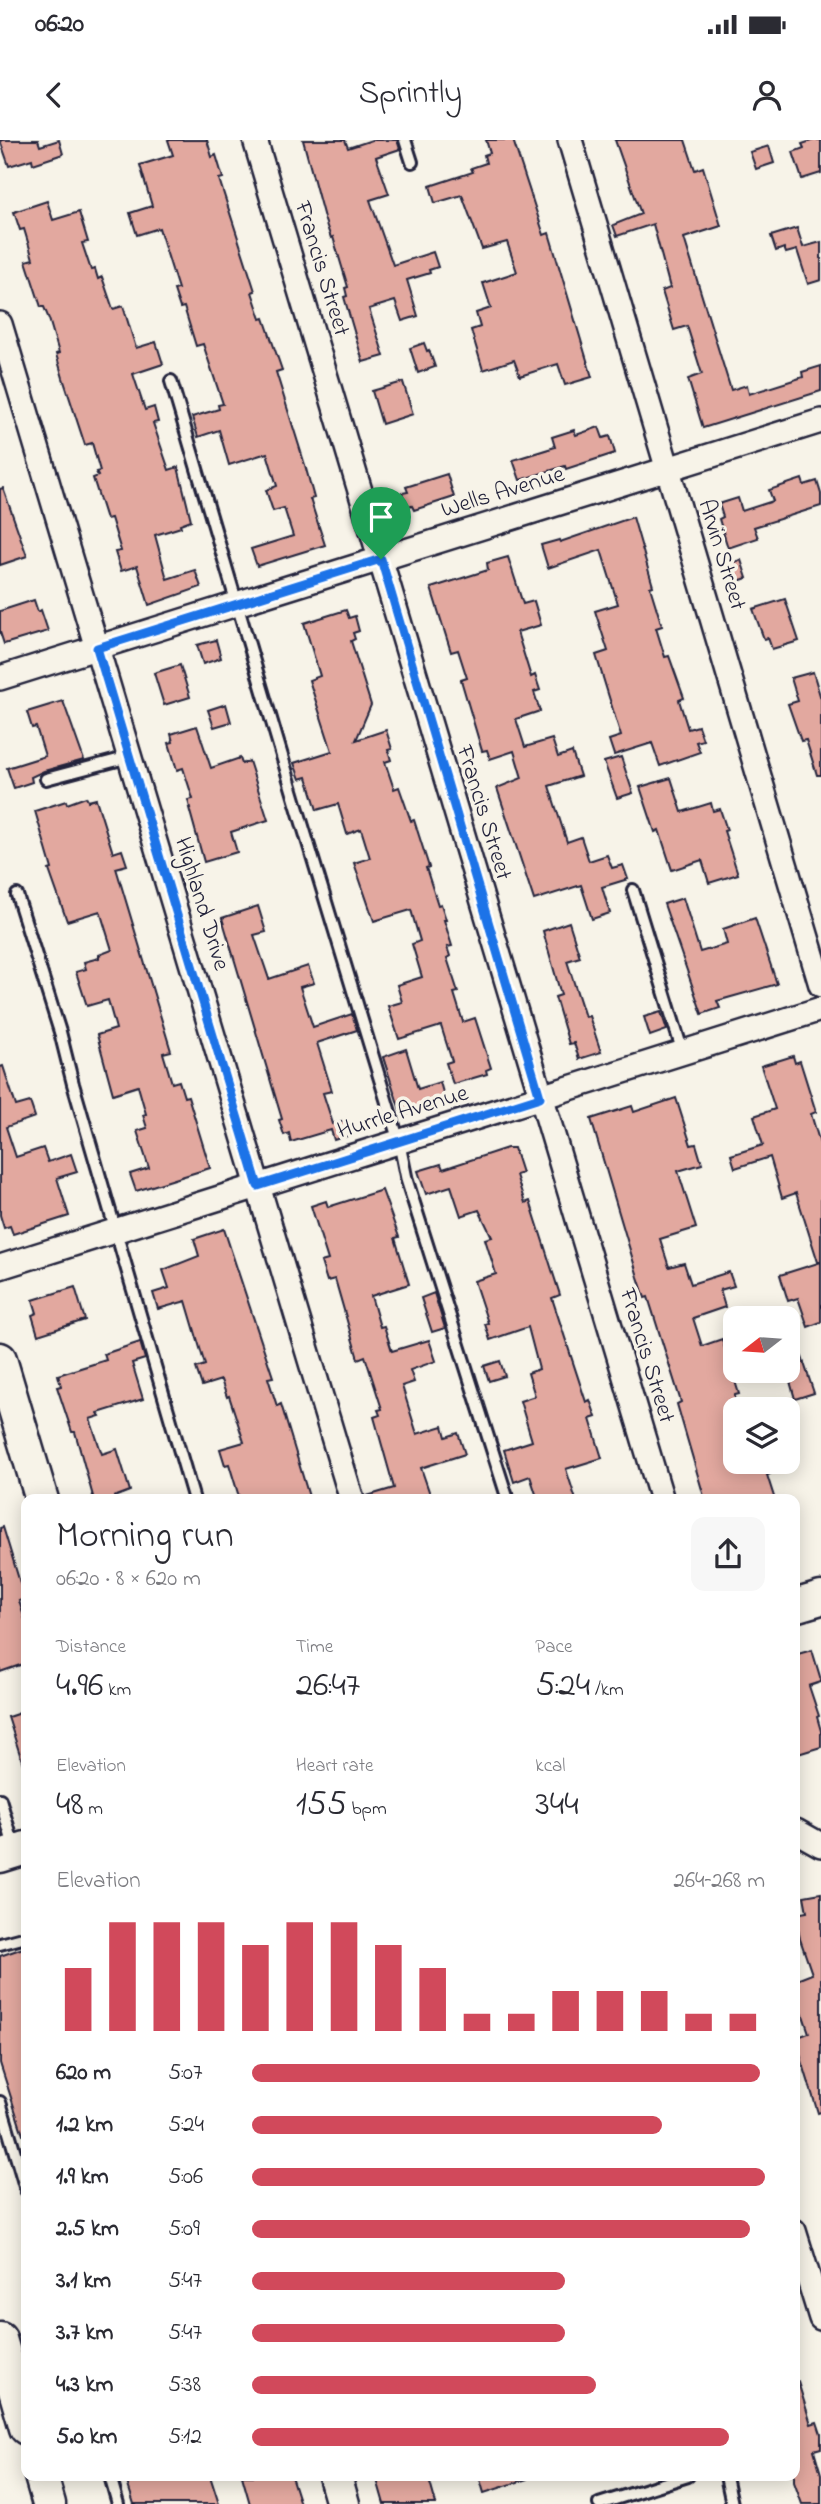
<!DOCTYPE html>
<html lang="en">
<head>
<meta charset="utf-8">
<style>
	body { margin:0; font-family:"Indie Flower",sans-serif; background:#f7f7f7; color:#2b2b33; height:100vh; display:flex; flex-direction:column; font-size:26px; white-space:nowrap }
	* { box-sizing:border-box; margin:0 }
	p { font-size:23px; color:#7c7c81 }
	.icon { flex:none; width:38px; height:38px; fill:none; stroke:currentColor; stroke-width:2; stroke-linecap:round; stroke-linejoin:round }
	.map { position:relative; flex:1; overflow:hidden }
	.side { position:absolute; left:21px; top:1354px; width:779px; height:987px; display:flex; flex-direction:column; background:#fff; border-radius:14px; box-shadow:0 4px 18px #0003 }
	.side>* { flex:none }
	.needle { width:46px; rotate:253deg }
	.fabs { position:absolute; left:723px; top:1166px; display:grid; gap:14px }
	.fabs a { display:grid; place-items:center; width:77px; height:77px; border-radius:14px; background:#fff; box-shadow:0 4px 18px #0003; font-size:35px }
	.pin { position:absolute; display:grid; place-items:center; width:60px; height:60px; color:#fff; margin:-72px -30px; border-radius:50% 50% 50% 0; rotate:-45deg; box-shadow:0 0 7px #0007 }
	.pin .icon { rotate:45deg }
	.round { display:grid; place-items:center; flex:none; width:74px; height:74px; border-radius:14px; background:#f7f7f7 }
	.overview { display:flex; align-items:center; justify-content:space-between; height:119px; padding:0 35px }
	h1 { font-size:38px; font-weight:600; line-height:52px }
	.metrics { display:grid; grid-template-columns:repeat(3,1fr); gap:10px; height:119px; padding:7px 35px }
	.metrics div { display:grid; align-content:center }
	.metrics b { font-size:35px; font-weight:600 }
	.metrics small { font-size:19px; font-weight:400 }
	.metrics p { font-size:19px }
	.chart { height:196px; padding:14px 35px }
	.chart p { display:flex; justify-content:space-between }
	.chart svg { width:100%; height:126px; margin-top:7px; stroke:#d1495b; stroke-width:6 }
	ul { padding:0 35px; list-style:none; font-size:23px }
	li { display:grid; grid-template-columns:112px 84px 1fr; align-items:center; height:52px }
	li i { height:18px; border-radius:9px; background:#d1495b }
	.status { display:flex; justify-content:space-between; align-items:center; height:49px; padding:0 35px; background:#fff; direction:ltr }
	.status svg { height:19px; fill:currentColor }
	header { display:flex; justify-content:space-between; align-items:center; height:91px; padding:0 35px; background:#fff; font-size:32px; font-weight:600 }
	.map>svg:first-child { display:block }
	.building { fill:#e2a89f; stroke:#22223b; stroke-width:2 }
	.lines { fill:none; stroke-linecap:round; stroke-linejoin:round }
	.lane-casing { stroke:#22223b; stroke-width:16 }
	.street-casing { stroke:#22223b; stroke-width:28 }
	.secondary-casing { stroke:#22223b; stroke-width:37 }
	.lane { stroke:#f7f3e8; stroke-width:10 }
	.street { stroke:#f7f3e8; stroke-width:23 }
	.secondary { stroke:#f7f3e8; stroke-width:32 }
	.route-casing { stroke:#fff; stroke-width:14 }
	.route { stroke:#1a73e8; stroke-width:9 }
	.labels { text-anchor:middle; dominant-baseline:central; stroke-width:7; stroke-linejoin:round; paint-order:stroke }
	.street-label { font-size:24px; fill:#22223b; stroke:#f7f3e8 }
</style>
</head>
<body>
<div class="status"><b>06:20</b><svg viewBox="0 0 49 12"><path d="M0 12V9h3v3zM5 12V6h3v6zM10 12V3h3v9zM15 12V0h3v12zM26 1h20v11H26zM47 4h2v5h-2z"/></svg></div>
<header><svg class="icon" aria-label="back" viewBox="0 0 24 24"><path d="M15 5l-7 7 7 7"/></svg>Sprintly<svg class="icon" aria-label="person" viewBox="0 0 24 24"><circle cx="12" cy="8" r="4"/><path d="M4 21q1-7 8-7t8 7"/></svg></header>
<div class="map">
<svg width="821" height="2364" viewBox="0 0 821 2364">
	<rect width="100%" height="100%" fill="#f7f3e8"/>
	<filter id="ink" filterUnits="userSpaceOnUse"><feTurbulence type="fractalNoise" baseFrequency=".0143" numOctaves="2"/><feDisplacementMap in="SourceGraphic" scale="14" xChannelSelector="R" yChannelSelector="G"/><feConvolveMatrix kernelMatrix="1 2 1 2 8 2 1 2 1" color-interpolation-filters="sRGB"/></filter>
	<g filter="url(#ink)">
		<!-- building -->
		<g class="building">
			<path d="M0 0H38L40 6 59 0 63 14 33 24 32 19 9 26Z"/>
			<path d="M168 0H207L212 17 216 15 223 38 219 39 255 151 252 152 261 179 264 178 282 230 276 232 305 325 314 358 310 359 325 405 257 426 251 409 293 396 284 368 273 371 266 350 277 346 267 313 229 325 219 290 198 297 192 277 219 269 218 265 223 264 203 204 196 206 184 167 180 168 174 150 178 149 159 88 137 95 130 73 152 66 140 25 173 15Z"/>
			<path d="M303 0H345L348 8 372 0H397L400 9 376 17 389 54 370 60 393 125 433 112 438 127 429 130 430 133 407 140 418 176 402 181 395 161 369 169 384 216 363 222 344 157 347 156 345 148 348 147 333 97 331 98 324 78Z"/>
			<path d="M486 0H513L544 95 549 93 592 237 565 245 558 224 520 236 514 220 483 230 471 190 480 187 476 173 491 168 483 143 517 132 507 102 482 109 462 55 435 63 430 46 473 32 471 28 486 23 484 15 490 13Z"/>
			<path d="M615 0H685L695 30 703 27 721 86 684 98 731 250 747 245 749 254 803 237 802 232 821 226V251L703 288 688 239 702 234 687 186 674 190 662 151 670 148 653 84 617 96 613 85 641 74Z"/>
			<path d="M814 0H821V33L802 39 793 12 804 8 802 4Z"/>
			<path d="M769 6 774 23 756 29 750 12Z"/>
			<path d="M47 61 53 80 79 72 88 102 82 103 91 130 95 129 98 139 102 137 113 169 123 166 136 208 156 202 163 224 133 234 145 270 154 267 158 282 153 283 169 330 178 327 191 380 180 384 181 387 155 395 167 439 195 430 201 447 149 465 137 426 121 431 115 412 121 411 111 378 106 379 93 338 98 336 96 332 100 331 92 303 85 305 63 238 56 214 59 213 49 179 44 167H41L26 121 33 119 24 89 20 90 14 72Z"/>
			<path d="M797 88 803 107 821 102V140L808 144 797 110 786 113 784 108 776 111 771 96Z"/>
			<path d="M424 203 427 211 429 210 435 227 418 233 410 208Z"/>
			<path d="M403 242 413 274 382 284 372 251Z"/>
			<path d="M599 287 603 298 610 296 615 313 566 329 565 326 520 340 513 320 555 307 552 297 574 290 576 295Z"/>
			<path d="M447 334 454 357 414 370 412 366 407 367 402 353 408 352 406 347Z"/>
			<path d="M802 339 804 345 817 341 821 354V366L754 387 758 398 728 408 719 379 723 377 719 364 738 358 742 371 773 361 769 350Z"/>
			<path d="M3 348 27 416 0 425V349Z"/>
			<path d="M633 377 653 446 650 447 662 486 656 488 665 517 669 516 684 558 679 560 688 589 698 586 703 600 696 602 700 612 660 626 652 603 614 615 609 600 621 596 596 515 608 511 595 471 618 464 601 410 548 428 541 405 559 400 560 402Z"/>
			<path d="M508 417 523 464 534 461 541 485 517 492 531 537 535 535 540 550 534 552 540 571 516 579 525 607 552 599 558 617 572 612 580 636 549 646 567 702 581 697 589 721 607 715 612 728 623 725 628 739 602 747 610 773 592 779 581 745 534 760 497 648 522 638 514 611 490 619 487 610 482 611 461 540 467 538 458 510 451 512 431 448 488 430 487 423Z"/>
			<path d="M741 420 747 438 729 444 723 425Z"/>
			<path d="M785 459 799 501 772 509 768 498 764 499 753 469Z"/>
			<path d="M34 460 38 472 41 470 48 491 4 504 0 492V471Z"/>
			<path d="M346 470 349 478 355 476 359 491 353 493 355 499 351 501 371 565 356 600 386 590 392 609 388 610 391 620 385 622 394 649 399 647 411 681 414 680 429 727 426 728 438 765 441 764 446 780H444L452 806 447 807 450 816 447 818 458 852 454 853 463 882 475 878 491 928 486 930 487 934 453 944 446 923 452 921 441 886 399 899 388 866 402 862 397 845 422 837 412 804 420 801 411 770 374 781 354 723 370 718 361 689 347 694 338 664 317 670 307 637 300 639 294 623 332 611 309 540 320 536 304 483Z"/>
			<path d="M216 500 221 518 203 524 197 505Z"/>
			<path d="M180 525 190 557 164 565 154 533Z"/>
			<path d="M813 532 821 559V635H817L806 600 801 601 788 564 798 561 791 538Z"/>
			<path d="M63 561 84 620 44 631 31 637 32 642 14 648 7 628 45 616 36 587 32 588 27 572Z"/>
			<path d="M226 564 231 582 214 587 208 570Z"/>
			<path d="M197 586 211 628 240 618 242 624 249 621 268 680 231 692 237 712 204 722 189 668H190L188 660 193 659 183 628 177 630 169 603 173 602 171 594Z"/>
			<path d="M621 617 633 653 617 658 604 622Z"/>
			<path d="M671 638 682 672 711 663 713 671 720 669 727 690 724 691 738 734 709 743 702 720 672 730 659 690 655 692 640 647Z"/>
			<path d="M86 657 88 661 96 659 113 713 122 710 127 725 116 728 171 911 163 913 172 943 179 941 184 957 188 956 210 1028 136 1051 130 1034 149 1028 137 991 147 988 143 975 146 974 138 946 113 954 97 895 116 889 108 860 87 866 76 832 86 829 84 822 99 818V815L112 810 100 771 67 781 49 730 52 729 35 671 66 661 67 664Z"/>
			<path d="M683 758 700 812 727 804 723 789 755 778 777 844 717 861 720 868 702 874 664 764Z"/>
			<path d="M258 766 266 792 254 795 269 839 308 826 314 843 300 847 313 887 352 874 357 890 317 903 332 951 323 953 333 984 345 980 350 995 334 1000 331 990 291 1002 289 993 284 995 279 980 282 979 222 778Z"/>
			<path d="M569 782 580 817 567 821 585 877 589 876 601 912 579 919 574 903 569 904 555 857 561 855 543 791Z"/>
			<path d="M661 872 667 890 650 896 644 877Z"/>
			<path d="M406 909 418 949 440 942 445 960 402 976 383 917Z"/>
			<path d="M793 916 795 923 800 921 816 972 811 974 821 1007V1122H818L796 1053 782 1058 770 1017 735 1028 731 1015 763 1005 754 976 775 969 761 926Z"/>
			<path d="M3 926 16 966 30 962 35 977 6 987 16 1017 43 1008 48 1022 71 1014 77 1032 57 1038 69 1076 13 1094 10 1086 4 1088 0 1075V927Z"/>
			<path d="M676 958 691 1005 696 1004 702 1024 678 1031 696 1088 660 1099 669 1127 684 1123 691 1144 729 1132 734 1146 720 1150 725 1167 693 1178 702 1206 722 1199 739 1254 735 1255V1294L725 1297 736 1328 755 1321H766L770 1334 767 1335 775 1360H705L677 1264 681 1262 648 1157 645 1158 638 1137 591 979 632 966 634 972Z"/>
			<path d="M507 1008H514L522 1033 516 1035 525 1063 530 1061 560 1155 552 1158 586 1262 590 1260 596 1277 590 1279 602 1318 566 1329 576 1360H538L530 1336 514 1342 504 1310 532 1301 520 1261 535 1256 528 1233 539 1229 528 1187 490 1200 485 1184 488 1183 474 1141 496 1134 485 1099 492 1097 479 1070 461 1076 451 1046 426 1054 418 1031 441 1024 443 1029Z"/>
			<path d="M382 1050 399 1097 395 1098 409 1144 371 1156 380 1187 384 1186 392 1211 429 1200 436 1221 410 1230 414 1242 402 1246 417 1294 443 1286 446 1297 458 1293 465 1314 421 1328 432 1360H368L367 1356 394 1348 374 1277 380 1275 378 1270 382 1269 365 1216 358 1219 335 1139 327 1141 321 1122 328 1120 311 1066 326 1061 328 1067Z"/>
			<path d="M224 1089 273 1237 268 1238 277 1266 281 1264 310 1360H240L229 1324 225 1325 220 1309 244 1302 229 1256 227 1257 221 1240 202 1246 196 1228 205 1225 186 1161 158 1169 153 1153 169 1148 163 1130 199 1116 194 1099Z"/>
			<path d="M821 1122V1182L808 1187 798 1158 788 1161 780 1135Z"/>
			<path d="M75 1147 85 1180 38 1195 32 1175 37 1173 33 1160Z"/>
			<path d="M434 1153 445 1188 432 1192 421 1158Z"/>
			<path d="M140 1202 145 1219 132 1223 143 1259 98 1273 100 1276 90 1279 102 1314 117 1309 130 1351 114 1357V1360H94L75 1292H72L57 1247 61 1246 58 1235 106 1220 104 1214Z"/>
			<path d="M802 1217 814 1253 795 1259 788 1234V1221Z"/>
			<path d="M500 1221 505 1236 489 1241 484 1226Z"/>
			<path d="M3 1387 25 1459 19 1461 26 1483V1523L0 1532V1388Z"/>
			<path d="M812 1510 821 1540V1542L809 1546 819 1576 817 1577 821 1591V1607L798 1614 794 1604V1512L798 1514Z"/>
			<path d="M26 1571V1623L23 1624 8 1577Z"/>
			<path d="M821 1753V1972L818 1973 795 1898 809 1893 794 1849V1841L812 1834 800 1799 795 1774 807 1772 804 1756Z"/>
			<path d="M26 1807V1995H23L0 1923V1816Z"/>
			<path d="M798 2242 811 2284 817 2282 821 2294V2308L814 2310 821 2334V2364H802L794 2342V2243Z"/>
			<path d="M125 2336H210L219 2364H134Z"/>
			<path d="M242 2336H291L300 2364H250Z"/>
			<path d="M376 2336H428L436 2364H384Z"/>
			<path d="M479 2336H527V2339L484 2353Z"/>
		</g>
		<g class="lines">
			<defs>
				<g id="lane">
					<path d="M405 0 412 22"/>
					<path d="M171 241 295 660 399 1002 407 1041 508 1360"/>
					<path d="M46 639 129 617"/>
					<path d="M633 750 683 913"/>
					<path d="M17 755 60 892 73 944 194 1360"/>
					<path d="M0 1659 15 1710"/>
					<path d="M0 1804 26 1797"/>
					<path d="M0 1962 26 2050"/>
					<path d="M110 2336 118 2364"/>
					<path d="M726 2336 732 2364"/>
					<path d="M599 2364 688 2336"/>
				</g>
				<g id="street">
					<path d="M255 0 662 1360"/>
					<path d="M570 0 821 845"/>
					<path d="M0 184 352 1360"/>
					<path d="M0 538 821 281"/>
					<path d="M0 1127 821 869"/>
					<path d="M796 1691 821 1705"/>
					<path d="M794 2091 821 2178"/>
				</g>
				<g id="secondary">
					<path d="M0 1219 42 1360"/>
					<path d="M794 1466 821 1458"/>
					<path d="M0 1716 26 1708"/>
					<path d="M0 2199 26 2288"/>
					<path d="M41 2336 49 2364"/>
					<path d="M335 2336 343 2364"/>
				</g>
			</defs>
			<!-- lane casing -->
			<use href="#lane" class="lane-casing"/>
			<!-- street casing -->
			<use href="#street" class="street-casing"/>
			<!-- secondary casing -->
			<use href="#secondary" class="secondary-casing"/>
			<!-- lane -->
			<use href="#lane" class="lane"/>
			<!-- street -->
			<use href="#street" class="street"/>
			<!-- secondary -->
			<use href="#secondary" class="secondary"/>
		</g>
	</g>
	<g class="lines" filter="url(#ink)">
		<defs>
			<path id="route" d="M381 419 540 957 258 1046 97 508Z"/>
		</defs>
		<!-- route casing -->
		<use href="#route" class="route-casing"/>
		<!-- route -->
		<use href="#route" class="route"/>
	</g>
	<g class="labels">
		<!-- street labels -->
		<g class="street-label">
			<text transform="translate(321 129) rotate(73)">Francis Street</text>
			<text transform="translate(503 353) rotate(-17)">Wells Avenue</text>
			<text transform="translate(721 415) rotate(73)">Arvin Street</text>
			<text transform="translate(483 673) rotate(73)">Francis Street</text>
			<text transform="translate(201 764) rotate(73)">Highland Drive</text>
			<text transform="translate(403 973) rotate(-17)">Hurrle Avenue</text>
			<text transform="translate(646 1216) rotate(73)">Francis Street</text>
		</g>
	</g>
</svg>
<div class="fabs">
<a><svg class="needle" viewBox="-14 -14 28 28"><path d="M0-13l5 13h-10z" fill="#e53935"/><path d="M0 13l5-13h-10z" fill="#7c7c81"/></svg></a>
<a><svg class="icon" aria-label="layers" viewBox="0 0 24 24"><path d="M12 4l9 5-9 5-9-5zM3 14l9 5 9-5"/></svg></a>
</div>
<div class="pin" style="left:381px;top:419px;background:#1e9e55"><svg class="icon" aria-label="arrive" viewBox="0 0 24 24"><path d="M6 21V4h12l-3 4 3 4H6"/></svg></div>
<section class="side">
<div class="overview"><div><h1>Morning run</h1><p>06:20 · 8 × 620 m</p></div><a class="round"><svg class="icon" aria-label="share" viewBox="0 0 24 24"><path d="M12 15V3M7 8l5-5 5 5M5 13v7h14v-7"/></svg></a></div>
<div class="metrics">
<div><p>Distance</p><b>4.96<small> km</small></b></div>
<div><p>Time</p><b>26:47</b></div>
<div><p>Pace</p><b>5:24<small> /km</small></b></div>
</div>
<div class="metrics">
<div><p>Elevation</p><b>48<small> m</small></b></div>
<div><p>Heart rate</p><b>155<small> bpm</small></b></div>
<div><p>kcal</p><b>344</b></div>
</div>
<div class="chart"><p><span>Elevation</span>264–268 m</p>
<svg viewBox="0 0 160 44" preserveAspectRatio="none"><path d="M5 44V22M15 44V6M25 44V6M35 44V6M45 44V14M55 44V6M65 44V6M75 44V14M85 44V22M95 44V38M105 44V38M115 44V30M125 44V30M135 44V30M145 44V38M155 44V38"/></svg>
</div>
<ul>
<li><b>620 m</b>5:07<i style="width:99%"></i></li>
<li><b>1.2 km</b>5:24<i style="width:80%"></i></li>
<li><b>1.9 km</b>5:06<i style="width:100%"></i></li>
<li><b>2.5 km</b>5:09<i style="width:97%"></i></li>
<li><b>3.1 km</b>5:47<i style="width:61%"></i></li>
<li><b>3.7 km</b>5:47<i style="width:61%"></i></li>
<li><b>4.3 km</b>5:38<i style="width:67%"></i></li>
<li><b>5.0 km</b>5:12<i style="width:93%"></i></li>
</ul>
</section>
</div>
</body>
</html>
